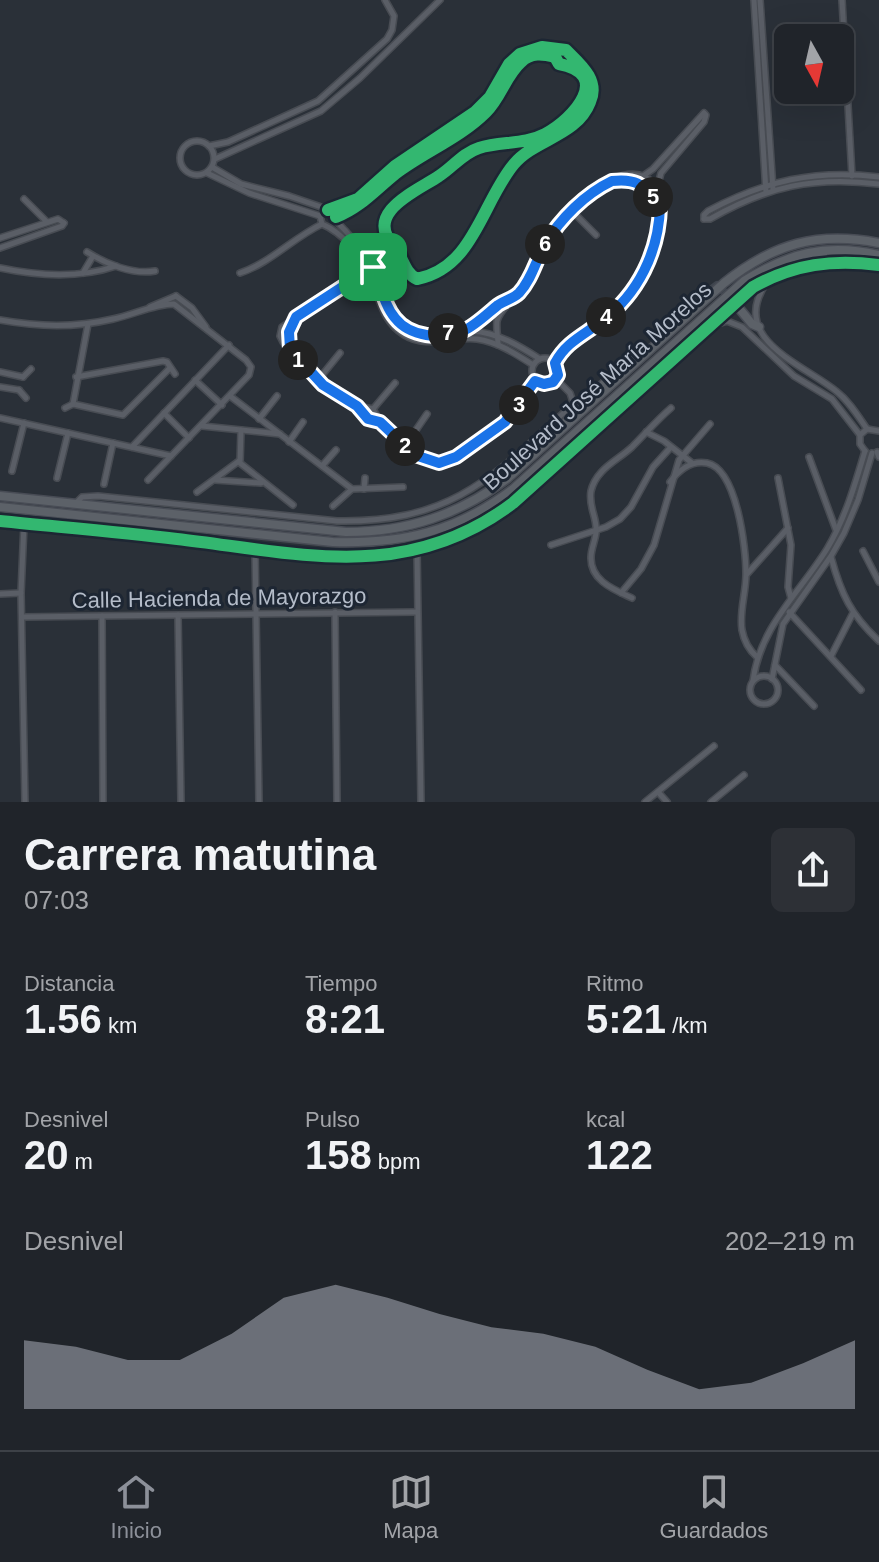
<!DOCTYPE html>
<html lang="es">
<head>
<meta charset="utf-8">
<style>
	body { margin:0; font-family:Helvetica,sans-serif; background:#2d3036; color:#f1f3f6; height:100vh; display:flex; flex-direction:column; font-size:30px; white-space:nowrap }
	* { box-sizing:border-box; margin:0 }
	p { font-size:26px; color:#a2a4a8 }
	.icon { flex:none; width:44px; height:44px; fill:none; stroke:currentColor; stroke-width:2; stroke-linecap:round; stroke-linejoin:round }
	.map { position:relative; height:802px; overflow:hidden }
	.details { display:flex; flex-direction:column; background:#20242a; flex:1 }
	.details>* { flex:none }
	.needle { width:52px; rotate:172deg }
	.buttons { position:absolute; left:774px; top:24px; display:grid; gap:16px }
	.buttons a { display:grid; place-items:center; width:80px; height:80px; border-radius:12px; background:#20242a; box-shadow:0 8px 32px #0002,0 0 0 2px #3d4147; font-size:40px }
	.pin { position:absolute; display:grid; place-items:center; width:68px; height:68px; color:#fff; margin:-34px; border-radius:16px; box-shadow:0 4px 12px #0006 }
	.km { position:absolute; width:40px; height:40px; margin:-20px; border-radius:50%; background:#222; color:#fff; font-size:22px; line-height:40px; text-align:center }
	.round { display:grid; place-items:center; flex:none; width:84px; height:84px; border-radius:12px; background:#2d3036 }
	.headline { display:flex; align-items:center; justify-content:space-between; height:136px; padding:0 24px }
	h1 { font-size:44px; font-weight:800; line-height:60px }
	.stats { display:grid; grid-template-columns:repeat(3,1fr); gap:12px; height:136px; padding:8px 24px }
	.stats div { display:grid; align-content:center }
	.stats b { font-size:40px; font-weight:800 }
	.stats small { font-size:22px; font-weight:400 }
	.stats p { font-size:22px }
	.chart { height:224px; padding:16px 24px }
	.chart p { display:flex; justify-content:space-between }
	.chart svg { width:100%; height:144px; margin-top:8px; fill:#8c9099; opacity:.7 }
	.tab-bar { display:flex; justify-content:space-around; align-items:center; height:112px; border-top:2px solid #3d4147; background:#20242a; font-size:22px; color:#a2a4a8 }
	.tab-bar a { display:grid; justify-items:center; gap:4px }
	.tab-bar .selected { color:#8c9099 }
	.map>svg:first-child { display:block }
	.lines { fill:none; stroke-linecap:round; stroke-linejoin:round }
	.primary-tunnel { stroke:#3f454e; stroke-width:8; stroke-dasharray:8 4; stroke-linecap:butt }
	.minor-casing { stroke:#484c53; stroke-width:8 }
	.primary-casing { stroke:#484c55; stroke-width:11 }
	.minor { stroke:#5a5e66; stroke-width:5 }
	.primary { stroke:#5c6168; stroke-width:8 }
	.cycleway-casing { stroke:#1d2633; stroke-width:17 }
	.cycleway { stroke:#33b770; stroke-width:12 }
	.route-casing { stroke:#fff; stroke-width:16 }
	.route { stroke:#1a73e8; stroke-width:10 }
	.labels { text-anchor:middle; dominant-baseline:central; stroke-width:6; stroke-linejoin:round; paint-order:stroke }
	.street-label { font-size:22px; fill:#b4bcc9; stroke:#1d2633 }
</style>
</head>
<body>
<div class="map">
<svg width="879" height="802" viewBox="0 0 879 802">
	<rect width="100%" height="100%" fill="#2a3038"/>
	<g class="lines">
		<!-- primary-tunnel -->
		<path class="primary-tunnel" d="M693 303 717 285 733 300"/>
		<defs>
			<g id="minor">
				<path d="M754 0 766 192"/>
				<path d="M760 0 773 189"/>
				<path d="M842 0 852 176"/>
				<circle cx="197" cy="158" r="17"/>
				<path d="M209 146 228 142 318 101 387 39 392 30 394 16 385 0"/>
				<path d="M215 159 321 111 360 78 440 0"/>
				<path d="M212 167 241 184 289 196 330 210 335 214 336 219"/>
				<path d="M207 173 249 193 320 216 322 224C343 233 361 255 370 277 380 299 382 321 404 335 426 349 453 336 477 339 498 342 516 354 533 365"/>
				<path d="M643 176 653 169 704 113"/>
				<path d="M616 180 642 185 659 206"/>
				<path d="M657 188 661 173 704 122 706 115 704 113"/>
				<path d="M24 199 47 222"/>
				<path d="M328 210 358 199 395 166 475 112 490 97 509 64 520 54 542 47 566 50C580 64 600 80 590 102 577 136 535 139 514 164 482 202 474 268 417 279 404 273 403 256 393 245 364 212 417 191 439 176 453 167 463 153 479 148 501 141 524 145 545 134 574 119 613 74 559 64L555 57C543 54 531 52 521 62 506 75 501 97 486 112 460 138 424 152 395 174 375 190 361 207 336 217"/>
				<path d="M572 211 596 235"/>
				<path d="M704 219V215L708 211C765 181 815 169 879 177"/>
				<path d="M704 219H710C768 186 814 176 879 184"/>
				<path d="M336 221C351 236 364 251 374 269 385 290 385 314 406 328 428 342 448 330 472 331 498 333 518 345 540 359"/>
				<path d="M0 238 58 219 64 223"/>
				<path d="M0 248 62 226 64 223"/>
				<path d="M87 252C106 264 133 275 155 271"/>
				<path d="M401 254 367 270 282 327 280 336 283 342 302 365 329 389 357 406 373 409 380 422 415 455 430 462 443 463 452 460 499 427 535 381"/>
				<path d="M807 265 838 262 879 265"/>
				<path d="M0 268C38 276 78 279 116 266"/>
				<path d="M83 273 93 256"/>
				<path d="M240 273C270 263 293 238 322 224"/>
				<path d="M767 282C727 339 803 364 836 391 849 401 858 416 867 429"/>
				<path d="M176 296 192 308 206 327"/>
				<path d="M150 307 176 296"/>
				<path d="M0 320C39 327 74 328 113 319 133 315 154 304 174 304L246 360 251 367 249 375 148 480"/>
				<path d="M712 326 727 321 742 327 794 376 832 399 860 435"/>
				<path d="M464 331 502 302 514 297"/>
				<path d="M498 345C498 338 496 328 497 321 500 309 516 297 523 288 533 274 537 258 545 244 560 218 612 162 645 177 657 183 660 196 660 208 658 254 637 296 600 323 582 335 565 343 555 363"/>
				<path d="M290 348 289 332 294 320"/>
				<circle cx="545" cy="371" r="13"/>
				<path d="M0 372 23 377"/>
				<path d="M661 372C701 335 737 289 790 270"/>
				<path d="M23 377 31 369"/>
				<path d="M76 377 163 361 167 362 175 374"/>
				<path d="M195 380 222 405"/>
				<path d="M318 380 340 353"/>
				<path d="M0 387 19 390"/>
				<path d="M19 390 26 398"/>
				<path d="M230 396 352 489"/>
				<path d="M73 404 123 415 170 368"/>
				<path d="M73 404 88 324"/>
				<path d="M357 406 364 415 380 422"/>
				<path d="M65 408 73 404"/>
				<path d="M373 409 395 383"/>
				<path d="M164 413 189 438"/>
				<path d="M0 418 171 456"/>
				<path d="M259 419 277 396"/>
				<path d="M202 426 280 434"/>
				<path d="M241 430 240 463 293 505"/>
				<path d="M646 432 664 441 692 463"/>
				<path d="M289 442 303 422"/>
				<path d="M405 446 427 414"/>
				<path d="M132 447 229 345"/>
				<path d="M865 451 860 444V435L867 429 879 431"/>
				<path d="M877 452 879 457"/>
				<path d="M809 457 836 530"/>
				<path d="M322 466 336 450"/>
				<path d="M12 471 24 423"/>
				<path d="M57 478 68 433"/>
				<path d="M778 478 791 545 788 587 791 598"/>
				<path d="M215 480 261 483"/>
				<path d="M670 482C679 470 691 460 707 463 737 469 746 548 746 574 746 593 739 612 742 630 744 641 749 650 757 657"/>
				<path d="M104 484 113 443"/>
				<path d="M364 489 365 478"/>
				<path d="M197 492 239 461"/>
				<path d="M76 503 82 497 98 496 337 521C450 523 491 479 569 408L573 402 570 393 556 379"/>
				<path d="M333 506 352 489 403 487"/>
				<path d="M0 521 175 538 305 555 369 557 417 550 465 534 497 516 644 386"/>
				<path d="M24 524 21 593 25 802"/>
				<path d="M551 545 606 527 620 519 631 507 653 467 671 447"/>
				<path d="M255 549 259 802"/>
				<path d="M417 550 421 802"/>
				<path d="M863 551 879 582"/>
				<path d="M831 557C841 594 851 615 879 641"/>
				<path d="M747 574 788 528"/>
				<path d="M621 593 641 569 654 545 679 460 710 424"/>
				<path d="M0 594 21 593"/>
				<path d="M632 598C615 590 590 581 591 557 591 549 595 541 596 533 598 519 588 507 591 491 596 469 617 461 632 447 645 434 657 420 671 408"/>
				<path d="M335 612 337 802"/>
				<path d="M789 612 861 690"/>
				<path d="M178 615 181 802"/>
				<path d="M102 616 103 802"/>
				<path d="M22 617 417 612"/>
				<path d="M831 656 853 613"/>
				<path d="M775 665 814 706"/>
				<circle cx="764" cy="690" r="14"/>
				<path d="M772 679 783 624 831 556 844 533 858 500 872 453"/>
				<path d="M753 681C760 626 799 594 827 549 845 519 855 485 865 451"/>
				<path d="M658 792 667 802"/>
				<path d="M645 802 714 746"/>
				<path d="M711 802 744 775"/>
			</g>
			<g id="primary">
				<path d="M789 270 823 254"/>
				<path d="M738 307 752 324 759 327"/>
				<path d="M616 402 662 370"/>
				<path d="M565 423 584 401 639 353"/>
				<path d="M0 496 346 532C407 532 459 515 508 478L724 283C773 244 817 231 879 243"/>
				<path d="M0 507 333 542C403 544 456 532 513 489L744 281C789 253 826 243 879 255"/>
			</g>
		</defs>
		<!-- minor casing -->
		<use href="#minor" class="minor-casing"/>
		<!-- primary casing -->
		<use href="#primary" class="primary-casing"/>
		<!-- minor -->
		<use href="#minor" class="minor"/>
		<!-- primary -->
		<use href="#primary" class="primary"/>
		<defs>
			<g id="cycleway">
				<path d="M328 210 358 199 395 166 475 112 490 97 509 64 520 54 542 47 566 50C580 64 600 80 590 102 577 136 535 139 514 164 482 202 474 268 417 279 404 273 403 256 393 245 364 212 417 191 439 176 453 167 463 153 479 148 501 141 524 145 545 134 574 119 613 74 559 64L555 57C543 54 531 52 521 62 506 75 501 97 486 112 460 138 424 152 395 174 375 190 361 207 336 217"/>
				<path d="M0 521C59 527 118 532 177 539 299 553 406 584 513 503L753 287C794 264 833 259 879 265"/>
			</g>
		</defs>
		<!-- cycleway casing -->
		<use href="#cycleway" class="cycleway-casing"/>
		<!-- cycleway -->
		<use href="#cycleway" class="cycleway"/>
	</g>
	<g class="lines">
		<defs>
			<path id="route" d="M612 181C641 178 643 187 660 206 659 252 638 294 602 321 584 335 566 342 555 363L558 375 553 382 544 384 535 381 505 422 456 457 439 463 415 455 380 422 368 419 357 406 323 385 290 349 289 332 296 317 373 267C381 283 383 304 395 318 410 337 441 340 463 331 475 326 488 313 498 305 505 300 513 299 519 293 532 279 536 260 545 244 561 218 585 194 612 181Z"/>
		</defs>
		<!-- route casing -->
		<use href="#route" class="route-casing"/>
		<!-- route -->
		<use href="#route" class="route"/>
	</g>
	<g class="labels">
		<!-- street labels -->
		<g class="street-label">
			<text transform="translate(597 386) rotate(-42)">Boulevard José María Morelos</text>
			<text transform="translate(219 598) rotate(-1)">Calle Hacienda de Mayorazgo</text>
		</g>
	</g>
</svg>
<div class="buttons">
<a><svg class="needle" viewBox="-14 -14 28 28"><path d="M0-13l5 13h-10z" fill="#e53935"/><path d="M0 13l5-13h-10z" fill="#a2a4a8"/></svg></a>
</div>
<div class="pin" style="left:373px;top:267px;background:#1e9e55"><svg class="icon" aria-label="arrive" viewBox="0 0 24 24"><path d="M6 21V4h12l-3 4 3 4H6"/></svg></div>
<b class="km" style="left:298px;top:360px">1</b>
<b class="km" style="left:405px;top:446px">2</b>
<b class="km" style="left:519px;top:405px">3</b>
<b class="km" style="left:606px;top:317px">4</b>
<b class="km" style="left:653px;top:197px">5</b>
<b class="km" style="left:545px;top:244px">6</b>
<b class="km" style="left:448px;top:333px">7</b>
</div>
<section class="details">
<div class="headline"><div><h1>Carrera matutina</h1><p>07:03</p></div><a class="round"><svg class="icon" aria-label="share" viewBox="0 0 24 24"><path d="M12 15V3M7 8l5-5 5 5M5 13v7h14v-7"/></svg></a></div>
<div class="stats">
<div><p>Distancia</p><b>1.56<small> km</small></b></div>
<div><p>Tiempo</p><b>8:21</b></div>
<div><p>Ritmo</p><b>5:21<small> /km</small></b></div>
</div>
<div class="stats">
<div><p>Desnivel</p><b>20<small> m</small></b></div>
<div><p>Pulso</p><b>158<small> bpm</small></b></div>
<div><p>kcal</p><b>122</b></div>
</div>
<div class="chart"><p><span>Desnivel</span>202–219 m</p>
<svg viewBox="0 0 160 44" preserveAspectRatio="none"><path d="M0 44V23L10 25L20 29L30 29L40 21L50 10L60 6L70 10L80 15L90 19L100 21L110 25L120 32L130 38L140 36L150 30L160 23V44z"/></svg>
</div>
</section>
<nav class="tab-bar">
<a class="selected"><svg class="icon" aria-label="home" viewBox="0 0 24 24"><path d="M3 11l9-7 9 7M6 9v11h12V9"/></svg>Inicio</a>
<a><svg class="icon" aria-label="map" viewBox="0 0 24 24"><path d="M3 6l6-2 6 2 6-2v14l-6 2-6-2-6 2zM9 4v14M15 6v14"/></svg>Mapa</a>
<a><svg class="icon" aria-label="saved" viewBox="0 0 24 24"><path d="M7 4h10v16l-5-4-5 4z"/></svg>Guardados</a>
</nav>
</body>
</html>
